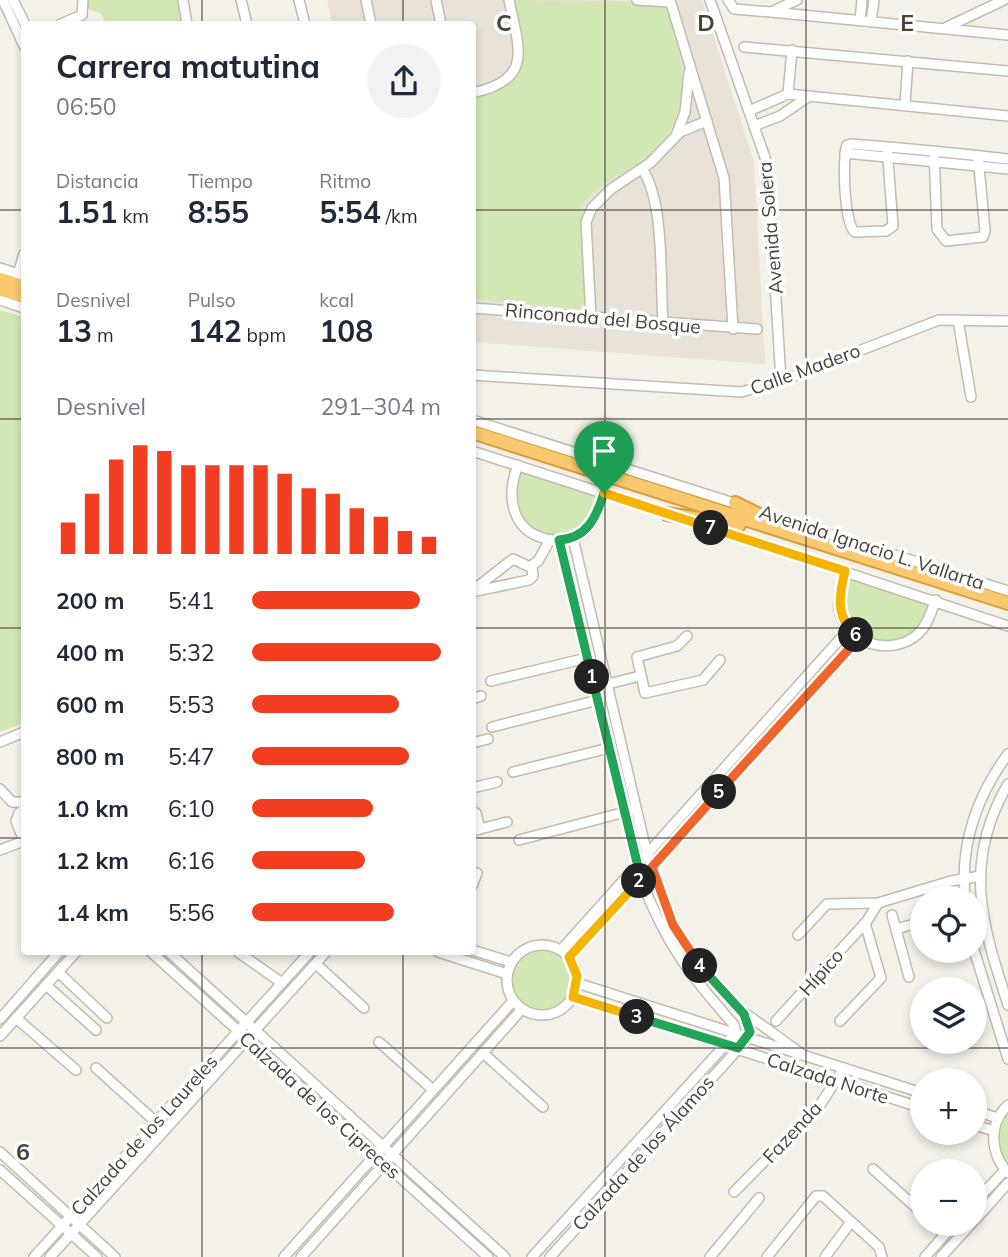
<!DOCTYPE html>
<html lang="es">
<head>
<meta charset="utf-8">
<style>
	body { margin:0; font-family:Mulish,sans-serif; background:#f2f2f3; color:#1f2937; height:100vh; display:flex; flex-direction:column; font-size:26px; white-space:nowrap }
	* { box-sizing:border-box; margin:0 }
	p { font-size:23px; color:#747a83 }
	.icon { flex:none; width:38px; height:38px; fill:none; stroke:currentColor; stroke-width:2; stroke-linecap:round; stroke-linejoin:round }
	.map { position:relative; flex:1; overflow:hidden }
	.drawer { position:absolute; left:21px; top:21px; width:455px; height:934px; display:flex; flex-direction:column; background:#fff; border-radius:7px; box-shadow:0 4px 10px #0003 }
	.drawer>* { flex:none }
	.tools { position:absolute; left:910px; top:886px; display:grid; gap:14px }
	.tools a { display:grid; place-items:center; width:77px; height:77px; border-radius:50%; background:#fff; box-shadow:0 4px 10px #0003; font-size:35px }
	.pin { position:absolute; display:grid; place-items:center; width:60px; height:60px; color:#fff; margin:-72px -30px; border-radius:50% 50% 50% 0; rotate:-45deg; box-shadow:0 0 7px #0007 }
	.pin .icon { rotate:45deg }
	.km { position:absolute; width:35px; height:35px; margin:-18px; border-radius:50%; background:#222; color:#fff; font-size:19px; line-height:35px; text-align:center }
	.round { display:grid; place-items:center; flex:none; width:74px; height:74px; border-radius:37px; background:#f2f2f3 }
	.head { display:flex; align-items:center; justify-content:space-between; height:119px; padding:0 35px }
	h1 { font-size:32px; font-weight:700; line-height:52px }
	.metrics { display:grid; grid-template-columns:repeat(3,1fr); gap:10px; height:119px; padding:7px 35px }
	.metrics div { display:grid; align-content:center }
	.metrics b { font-size:30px; font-weight:700 }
	.metrics small { font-size:19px; font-weight:400 }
	.metrics p { font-size:19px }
	.chart { height:196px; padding:14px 35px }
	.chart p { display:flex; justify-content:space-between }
	.chart svg { width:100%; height:126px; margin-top:7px; stroke:#f33d21; stroke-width:6 }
	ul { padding:0 35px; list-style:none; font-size:23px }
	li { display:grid; grid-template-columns:112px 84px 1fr; align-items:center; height:52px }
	li i { height:18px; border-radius:9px; background:#f33d21 }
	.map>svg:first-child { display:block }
	.residential { fill:#e8e2d8 }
	.green { fill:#d1e7b4 }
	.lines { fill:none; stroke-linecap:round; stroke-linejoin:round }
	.minor-casing { stroke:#c2bbaf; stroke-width:12 }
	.highway-casing { stroke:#d99d3e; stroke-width:16 }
	.minor { stroke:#fff; stroke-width:9 }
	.highway { stroke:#f9c96f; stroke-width:12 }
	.split-1-casing { stroke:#fff; stroke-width:14 }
	.split-2-casing { stroke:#fff; stroke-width:14 }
	.split-3-casing { stroke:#fff; stroke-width:14 }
	.split-4-casing { stroke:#fff; stroke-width:14 }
	.split-5-casing { stroke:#fff; stroke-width:14 }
	.split-6-casing { stroke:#fff; stroke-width:14 }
	.split-7-casing { stroke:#fff; stroke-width:14 }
	.split-8-casing { stroke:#fff; stroke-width:14 }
	.split-1 { stroke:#22a559; stroke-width:9 }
	.split-2 { stroke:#22a559; stroke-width:9 }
	.split-3 { stroke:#f5b400; stroke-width:9 }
	.split-4 { stroke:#22a559; stroke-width:9 }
	.split-5 { stroke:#f0652b; stroke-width:9 }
	.split-6 { stroke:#f0652b; stroke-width:9 }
	.split-7 { stroke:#f5b400; stroke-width:9 }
	.split-8 { stroke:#f5b400; stroke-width:9 }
	.grid { fill:none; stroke:#484138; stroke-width:2; stroke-opacity:0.55 }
	.labels { text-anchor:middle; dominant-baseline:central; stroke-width:7; stroke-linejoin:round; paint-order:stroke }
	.street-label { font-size:19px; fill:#484138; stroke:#fff }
	.grid-label { font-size:23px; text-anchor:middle; font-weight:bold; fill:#484138; stroke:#fff; stroke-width:7; stroke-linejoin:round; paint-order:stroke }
</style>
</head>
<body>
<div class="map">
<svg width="1008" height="1257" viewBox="0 0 1008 1257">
	<rect width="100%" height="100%" fill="#f4f1e9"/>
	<!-- residential -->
	<path class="residential" d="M327 0H702L754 162 765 364 473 342 472 24H332Z"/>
	<!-- green -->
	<g class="green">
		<path d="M88 0H180L184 24H106L102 14 86 8Z"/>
		<path d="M514 0 658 2C671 8 673 30 677 44 690 84 680 135 644 160 624 174 592 186 581 208L585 302 579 309 473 299 472 95C546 79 518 53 514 0Z"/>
		<path d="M0 310 24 317V723L0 732Z"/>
		<path d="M519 468 599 495 591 517 574 535C520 538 510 518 519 468Z"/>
		<path d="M848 574 931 601C925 611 919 626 911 634 889 654 852 639 844 612 840 599 844 587 848 574Z"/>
		<circle cx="542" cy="980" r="30"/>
		<path d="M1008 1111V1166C994 1149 997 1129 1008 1111Z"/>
	</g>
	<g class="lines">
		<defs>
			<g id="minor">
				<path d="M3 0 24 46"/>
				<path d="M13 0 25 24"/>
				<path d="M183 0 187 24"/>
				<path d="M241 0 247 24"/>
				<path d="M299 0 305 24"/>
				<path d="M366 0 371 24"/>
				<path d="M436 0 441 24"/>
				<path d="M637 0 670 2"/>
				<path d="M670 0 724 178 733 329"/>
				<path d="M710 0 768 166 781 381"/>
				<path d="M728 0 734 9 771 12 797 0"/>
				<path d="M771 12 1008 35"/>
				<path d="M860 21 862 0"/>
				<path d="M871 22 874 0"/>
				<path d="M61 24 82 15 83 0"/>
				<path d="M947 27 1004 0"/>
				<path d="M744 47 1008 71"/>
				<path d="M472 93C534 80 519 49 509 0"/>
				<path d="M788 94 792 50"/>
				<path d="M905 104 908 61"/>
				<path d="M749 111 788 94 1008 116"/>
				<path d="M754 126 780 116 808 97"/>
				<path d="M677 133 685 112 689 72"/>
				<path d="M887 147 893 226 886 231 855 232C844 225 842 157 847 145L851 144C903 148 956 153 1008 159"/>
				<path d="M934 151 937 229 946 241 983 237 985 231 978 156"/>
				<path d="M845 153 1008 169"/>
				<path d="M642 169C665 201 660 282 663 323"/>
				<path d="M0 268 24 276"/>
				<path d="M18 274 24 254"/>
				<path d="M0 300 24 308"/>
				<path d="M472 308 757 329"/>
				<path d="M591 317 586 222 592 208 611 189 650 163 680 132 707 121"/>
				<path d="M958 320 971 397"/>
				<path d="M472 375 741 392 781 381 939 320 1008 321"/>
				<path d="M472 420 740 505"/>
				<path d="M472 451 671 515"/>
				<path d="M518 465C505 498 512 535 553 540 562 541 572 540 580 535 594 526 599 509 604 493"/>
				<path d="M766 514 1008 591"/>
				<path d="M697 523 1008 626"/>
				<path d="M573 538 645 846 673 925 694 960 734 1005 803 1055"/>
				<path d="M531 566 538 561 550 540"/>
				<path d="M845 571C843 583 837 597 839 609 846 645 892 657 918 634 928 625 931 611 936 600"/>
				<path d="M472 591 513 559 532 568 533 576 529 580 472 592"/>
				<path d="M687 636 677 646 637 657 645 693 703 680 720 660"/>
				<path d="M491 681 587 658"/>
				<path d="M604 685 640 676"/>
				<path d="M472 699 481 696"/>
				<path d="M492 727 598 700"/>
				<path d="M0 742 24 732"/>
				<path d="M472 743 488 739"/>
				<path d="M513 772 609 748"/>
				<path d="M1008 784C962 863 982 924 1008 1005"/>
				<path d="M472 788 497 782"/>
				<path d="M0 789 12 802H24"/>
				<path d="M24 809 19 813 16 821 24 841"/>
				<path d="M472 814 476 813 480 829"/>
				<path d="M472 831 507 822"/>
				<path d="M519 840 629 811"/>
				<path d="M0 850 24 841"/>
				<path d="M472 886 477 873"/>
				<path d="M965 898C960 844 976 797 1008 754"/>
				<path d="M892 915 909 977"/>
				<path d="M896 929 922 922"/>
				<path d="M798 935 827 904 878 903 951 881 981 876"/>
				<circle cx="542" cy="980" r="35"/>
				<path d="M472 950 511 962"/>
				<path d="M561 950 849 629"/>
				<path d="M974 950 1008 1059"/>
				<path d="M151 952 488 1257"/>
				<path d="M169 952 505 1257"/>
				<path d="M238 952 282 983"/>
				<path d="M438 952 507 974"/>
				<path d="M569 957 858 638"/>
				<path d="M316 964 364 1008"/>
				<path d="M58 972 107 1018"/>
				<path d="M577 983 922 1093"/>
				<path d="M46 985 96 1030"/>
				<path d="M573 997 922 1108"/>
				<path d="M16 1018 76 1070"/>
				<path d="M0 1019 59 952"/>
				<path d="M776 1021 867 921 878 903"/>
				<path d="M840 1021 881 978 865 923"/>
				<path d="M0 1036 76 952"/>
				<path d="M379 1042 433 1090"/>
				<path d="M483 1053 543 1107"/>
				<path d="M96 1068 156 1122"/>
				<path d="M1008 1105C988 1124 990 1153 1008 1173"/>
				<path d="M975 1111 998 1118"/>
				<path d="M975 1125 994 1131"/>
				<path d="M0 1152 115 1257"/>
				<path d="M873 1169 922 1213"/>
				<path d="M0 1170 97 1257"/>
				<path d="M734 1192 820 1105 844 1068"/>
				<path d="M975 1202 1005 1170"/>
				<path d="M975 1220 1008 1183"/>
				<path d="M933 1223 945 1234"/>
				<path d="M34 1257 310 952"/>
				<path d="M50 1257 326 952"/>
				<path d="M284 1257 513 1001"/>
				<path d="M301 1257 522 1009"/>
				<path d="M532 1257 736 1033 734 1025C690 975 665 943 641 879L559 540"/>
				<path d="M550 1257 749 1037 751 1027 747 1018"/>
				<path d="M710 1257 759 1198"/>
				<path d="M767 1257 816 1196H823L879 1247 882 1257"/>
				<path d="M825 1257 851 1222"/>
				<path d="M925 1257 955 1223"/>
				<path d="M941 1257 972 1223"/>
			</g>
			<g id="highway">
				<path d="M0 279 24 287"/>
				<path d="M0 289 24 297"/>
				<path d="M472 432 1008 603"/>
				<path d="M735 503 771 521"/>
				<path d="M667 514 739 525"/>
			</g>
		</defs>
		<!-- minor casing -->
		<use href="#minor" class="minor-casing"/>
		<!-- highway casing -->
		<use href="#highway" class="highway-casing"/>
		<!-- minor -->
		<use href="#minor" class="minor"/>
		<!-- highway -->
		<use href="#highway" class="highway"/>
	</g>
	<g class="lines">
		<defs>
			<path id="split-1" d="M592 677 559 540C587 538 596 518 604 493"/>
			<path id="split-2" d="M592 677 641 879 639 881"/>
			<path id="split-3" d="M637 1017 573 997 577 976 569 957 639 881"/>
			<path id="split-4" d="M637 1017 738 1048 750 1032 744 1014 700 966"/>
			<path id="split-5" d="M700 966 673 925 652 867 719 792"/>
			<path id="split-6" d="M719 792 859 638 856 635"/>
			<path id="split-7" d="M711 528 845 571C839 596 835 617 856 635"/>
			<path id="split-8" d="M604 493 711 528"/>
		</defs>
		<!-- split-1 casing -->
		<use href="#split-1" class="split-1-casing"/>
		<!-- split-2 casing -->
		<use href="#split-2" class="split-2-casing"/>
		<!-- split-3 casing -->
		<use href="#split-3" class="split-3-casing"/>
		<!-- split-4 casing -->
		<use href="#split-4" class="split-4-casing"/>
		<!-- split-5 casing -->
		<use href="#split-5" class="split-5-casing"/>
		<!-- split-6 casing -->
		<use href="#split-6" class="split-6-casing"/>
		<!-- split-7 casing -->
		<use href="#split-7" class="split-7-casing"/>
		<!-- split-8 casing -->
		<use href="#split-8" class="split-8-casing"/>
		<!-- split-1 -->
		<use href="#split-1" class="split-1"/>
		<!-- split-2 -->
		<use href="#split-2" class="split-2"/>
		<!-- split-3 -->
		<use href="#split-3" class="split-3"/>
		<!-- split-4 -->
		<use href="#split-4" class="split-4"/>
		<!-- split-5 -->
		<use href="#split-5" class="split-5"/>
		<!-- split-6 -->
		<use href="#split-6" class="split-6"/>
		<!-- split-7 -->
		<use href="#split-7" class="split-7"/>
		<!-- split-8 -->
		<use href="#split-8" class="split-8"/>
	</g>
	<!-- grid -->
	<path class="grid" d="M202 0V24M403 0V24M605 0V1257M806 0V1257M0 210H24M472 210H1008M0 419H24M472 419H1008M0 628H24M472 628H1008M0 838H24M472 838H1008M202 952V1257M403 952V1257M0 1048H1008"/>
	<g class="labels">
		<!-- street labels -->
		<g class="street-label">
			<text transform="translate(770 228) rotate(-95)">Avenida Solera</text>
			<text transform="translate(603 318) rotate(5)">Rinconada del Bosque</text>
			<text transform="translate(805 369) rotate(-20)">Calle Madero</text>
			<text transform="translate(872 547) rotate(18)">Avenida Ignacio L. Vallarta</text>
			<text transform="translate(821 972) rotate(-48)">Hípico</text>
			<text transform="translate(828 1078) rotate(18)">Calzada Norte</text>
			<text transform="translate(320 1105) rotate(42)">Calzada de los Cipreces</text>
			<text transform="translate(792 1132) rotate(-47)">Fazenda</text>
			<text transform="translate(144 1135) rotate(-48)">Calzada de los Laureles</text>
			<text transform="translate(643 1153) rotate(-48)">Calzada de los Álamos</text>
		</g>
	</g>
	<g class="grid-label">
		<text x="504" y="31">C</text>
		<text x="706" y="31">D</text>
		<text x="907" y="31">E</text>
		<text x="23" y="1160">6</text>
	</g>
</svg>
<div class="tools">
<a><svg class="icon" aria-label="locate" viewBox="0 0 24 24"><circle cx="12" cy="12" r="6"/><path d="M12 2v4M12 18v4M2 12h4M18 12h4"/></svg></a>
<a><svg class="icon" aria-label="layers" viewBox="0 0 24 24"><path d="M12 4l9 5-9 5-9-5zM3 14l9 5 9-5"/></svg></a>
<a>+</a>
<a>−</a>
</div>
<div class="pin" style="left:604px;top:493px;background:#1e9e55"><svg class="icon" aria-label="arrive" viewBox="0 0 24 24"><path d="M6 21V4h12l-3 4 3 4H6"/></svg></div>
<b class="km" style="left:592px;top:677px">1</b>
<b class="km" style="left:639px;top:881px">2</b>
<b class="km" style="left:637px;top:1017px">3</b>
<b class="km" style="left:700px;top:966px">4</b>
<b class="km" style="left:719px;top:792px">5</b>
<b class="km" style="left:856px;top:635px">6</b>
<b class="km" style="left:711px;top:528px">7</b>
<section class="drawer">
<div class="head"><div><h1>Carrera matutina</h1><p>06:50</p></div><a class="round"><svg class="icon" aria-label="share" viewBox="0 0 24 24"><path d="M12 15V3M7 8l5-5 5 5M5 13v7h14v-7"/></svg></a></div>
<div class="metrics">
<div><p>Distancia</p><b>1.51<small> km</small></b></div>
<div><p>Tiempo</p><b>8:55</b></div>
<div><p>Ritmo</p><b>5:54<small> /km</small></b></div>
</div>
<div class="metrics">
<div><p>Desnivel</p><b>13<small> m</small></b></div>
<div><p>Pulso</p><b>142<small> bpm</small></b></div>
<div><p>kcal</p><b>108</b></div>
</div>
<div class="chart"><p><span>Desnivel</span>291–304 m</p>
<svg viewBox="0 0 160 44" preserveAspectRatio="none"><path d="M5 44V33M15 44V23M25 44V11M35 44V6M45 44V8M55 44V13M65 44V13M75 44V13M85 44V13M95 44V16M105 44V21M115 44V23M125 44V28M135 44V31M145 44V36M155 44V38"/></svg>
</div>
<ul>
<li><b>200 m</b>5:41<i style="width:89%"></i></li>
<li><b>400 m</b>5:32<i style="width:100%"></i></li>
<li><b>600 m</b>5:53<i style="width:78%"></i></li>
<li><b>800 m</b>5:47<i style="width:83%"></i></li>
<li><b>1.0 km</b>6:10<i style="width:64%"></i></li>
<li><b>1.2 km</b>6:16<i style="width:60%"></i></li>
<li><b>1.4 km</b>5:56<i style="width:75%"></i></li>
</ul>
</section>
</div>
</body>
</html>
